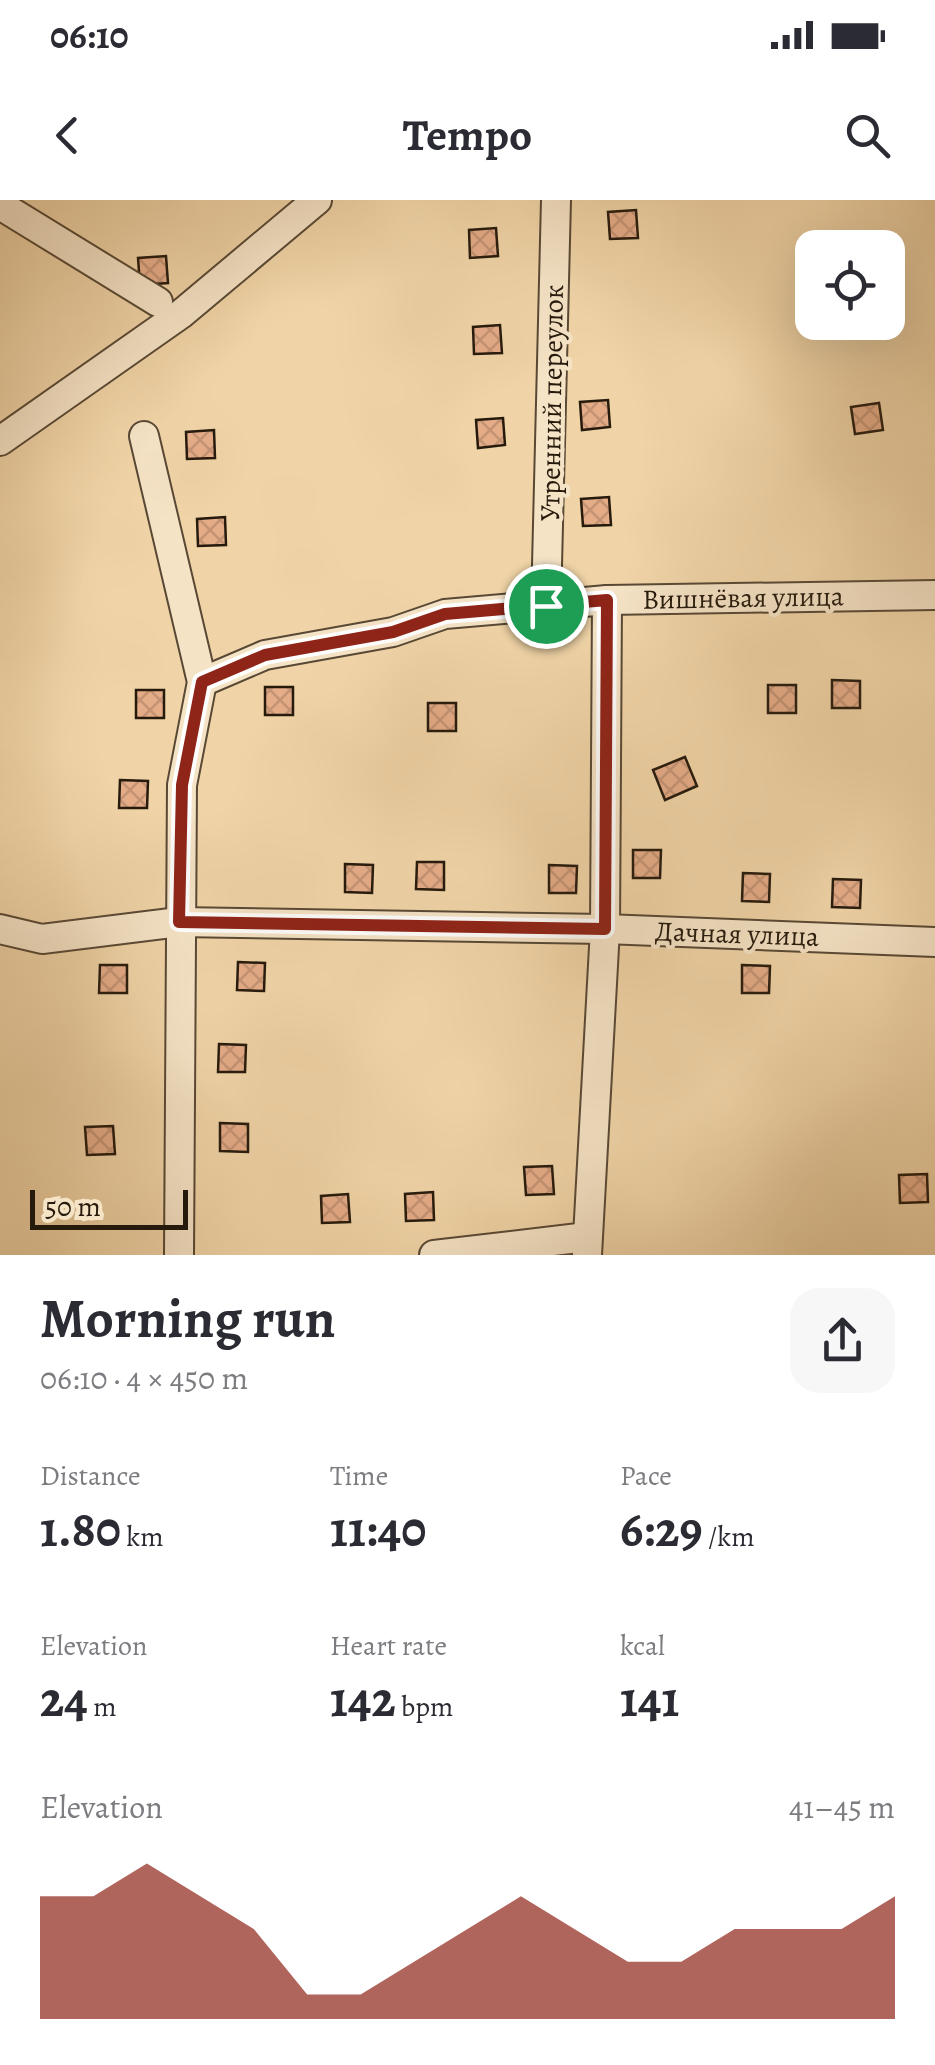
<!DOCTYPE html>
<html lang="en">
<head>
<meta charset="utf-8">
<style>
	body { margin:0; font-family:Alegreya,serif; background:#f7f7f7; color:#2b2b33; height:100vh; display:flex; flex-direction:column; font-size:38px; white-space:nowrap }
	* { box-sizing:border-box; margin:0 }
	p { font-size:32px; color:#7c7c81 }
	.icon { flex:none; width:55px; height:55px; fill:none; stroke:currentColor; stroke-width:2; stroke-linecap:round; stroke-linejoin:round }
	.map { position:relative; height:1055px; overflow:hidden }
	.drawer { display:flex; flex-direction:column; background:#fff; flex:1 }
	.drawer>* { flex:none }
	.fabs { position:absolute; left:795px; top:30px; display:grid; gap:20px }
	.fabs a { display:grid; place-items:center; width:110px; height:110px; border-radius:20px; background:#fff; box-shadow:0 10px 40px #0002; font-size:50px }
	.scale { position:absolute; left:30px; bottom:25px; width:158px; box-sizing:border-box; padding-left:10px; border:5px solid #261a0d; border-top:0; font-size:28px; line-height:35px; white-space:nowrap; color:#261a0d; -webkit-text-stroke:8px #f5e3c6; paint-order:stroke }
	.pin { position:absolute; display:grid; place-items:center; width:85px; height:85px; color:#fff; margin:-42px; border:5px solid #fff; border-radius:50%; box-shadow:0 2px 10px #0007 }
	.round { display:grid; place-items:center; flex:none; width:105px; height:105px; border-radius:30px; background:#f7f7f7 }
	.summary { display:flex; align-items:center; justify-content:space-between; height:170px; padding:0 40px }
	h1 { font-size:55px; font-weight:700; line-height:75px }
	.metrics { display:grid; grid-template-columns:repeat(3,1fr); gap:15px; height:170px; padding:10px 40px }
	.metrics div { display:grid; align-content:center }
	.metrics b { font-size:50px; font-weight:700 }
	.metrics small { font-size:28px; font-weight:400 }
	.metrics p { font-size:28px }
	.chart { height:280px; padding:20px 40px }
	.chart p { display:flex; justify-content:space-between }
	.chart svg { width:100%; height:180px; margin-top:10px; fill:#8f2418; opacity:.7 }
	.status { display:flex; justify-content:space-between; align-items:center; height:70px; padding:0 50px; background:#fff; direction:ltr }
	.status svg { height:28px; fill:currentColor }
	header { display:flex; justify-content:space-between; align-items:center; height:130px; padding:0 40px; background:#fff; font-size:45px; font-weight:700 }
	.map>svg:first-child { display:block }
	.building { fill:url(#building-cross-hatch); stroke:#261a0d; stroke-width:2.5 }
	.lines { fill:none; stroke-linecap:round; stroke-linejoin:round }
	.minor-casing { stroke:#584834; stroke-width:32 }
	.minor { stroke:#f5e3c6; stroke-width:28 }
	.route-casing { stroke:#fff; stroke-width:20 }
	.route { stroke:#8f2418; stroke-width:12 }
	.labels { text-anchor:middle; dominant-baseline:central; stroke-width:8; stroke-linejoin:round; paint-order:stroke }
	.street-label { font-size:28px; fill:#261a0d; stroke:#f5e3c6 }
</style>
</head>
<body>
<div class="status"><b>06:10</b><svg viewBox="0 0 49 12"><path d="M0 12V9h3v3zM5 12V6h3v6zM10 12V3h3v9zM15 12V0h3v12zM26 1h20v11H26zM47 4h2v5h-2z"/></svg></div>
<header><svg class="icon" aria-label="back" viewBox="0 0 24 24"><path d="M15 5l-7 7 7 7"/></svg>Tempo<svg class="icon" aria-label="search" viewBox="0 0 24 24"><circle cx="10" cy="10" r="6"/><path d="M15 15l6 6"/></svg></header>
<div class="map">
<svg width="935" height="1055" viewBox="0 0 935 1055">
	<defs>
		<pattern id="building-cross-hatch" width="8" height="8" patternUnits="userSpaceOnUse" patternTransform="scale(2.5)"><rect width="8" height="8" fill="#e5ac88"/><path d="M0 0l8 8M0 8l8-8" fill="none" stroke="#c49374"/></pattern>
	</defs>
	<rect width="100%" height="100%" fill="#f0d4a7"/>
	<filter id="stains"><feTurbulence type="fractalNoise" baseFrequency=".002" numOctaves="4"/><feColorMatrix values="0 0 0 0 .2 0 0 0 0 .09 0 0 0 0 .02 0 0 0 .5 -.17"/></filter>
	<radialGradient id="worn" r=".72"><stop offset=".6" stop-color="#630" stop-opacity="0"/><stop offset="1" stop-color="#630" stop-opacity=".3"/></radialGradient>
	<!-- building -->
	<g class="building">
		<path d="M636 10 638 38 610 39 608 12Z"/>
		<path d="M496 28 498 56 470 58 469 30Z"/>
		<path d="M166 56 168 83 140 85 138 58Z"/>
		<path d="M500 125 502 153 474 154 473 127Z"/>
		<path d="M608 200 610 227 582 230 580 202Z"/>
		<path d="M879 203 883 230 855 234 851 207Z"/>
		<path d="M503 218 505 245 478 248 476 220Z"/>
		<path d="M214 230 215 258 187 259 186 232Z"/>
		<path d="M609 297 611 325 583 326 581 299Z"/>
		<path d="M225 317 226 345 198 346 197 319Z"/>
		<path d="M832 480 860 481V508H832Z"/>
		<rect x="768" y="485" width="28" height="28"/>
		<rect x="265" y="487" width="28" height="28"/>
		<rect x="136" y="490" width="28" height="28"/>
		<rect x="428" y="503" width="28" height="28"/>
		<path d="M685 557 697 586 665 600 653 570Z"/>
		<path d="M120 580 148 581 147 608H119Z"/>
		<path d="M633 650H661L660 678H633Z"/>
		<path d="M417 662H444V690L416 689Z"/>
		<path d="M345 664 373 665 372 693 345 692Z"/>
		<path d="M549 665 577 666 576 693H549Z"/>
		<path d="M743 673 770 674 769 702 742 701Z"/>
		<path d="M833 679 861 680 860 708 832 707Z"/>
		<path d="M238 762 265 763 264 791 237 790Z"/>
		<path d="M100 765H127V793H99Z"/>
		<path d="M742 765 770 766 769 793H742Z"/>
		<path d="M219 844 246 845 245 872H218Z"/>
		<path d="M220 923 248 924V952L220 951Z"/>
		<path d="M113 926 115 954 87 955 85 927Z"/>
		<path d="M552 966 554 994 526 995 524 967Z"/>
		<path d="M927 974 928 1002 900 1003 899 975Z"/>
		<path d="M433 992 434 1020 406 1021 405 994Z"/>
		<path d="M348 994 350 1022 322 1023 321 996Z"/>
	</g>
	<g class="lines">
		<defs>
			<g id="minor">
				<path d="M0 5 158 102"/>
				<path d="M144 236 202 482 182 585 179 1055"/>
				<path d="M0 241 181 114 317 0"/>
				<path d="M546 406 556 0"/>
				<path d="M202 482 265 455 393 432 445 414 607 400 935 395"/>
				<path d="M0 729 42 739 179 722 605 729 935 742"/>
				<path d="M434 1055 587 1037"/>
				<path d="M587 1055 605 729 607 400"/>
			</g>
		</defs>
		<!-- minor casing -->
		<use href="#minor" class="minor-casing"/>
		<!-- minor -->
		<use href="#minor" class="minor"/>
	</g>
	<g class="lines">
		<defs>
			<path id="route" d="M607 400 605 729 179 722 182 585 202 482 265 455 393 432 445 414Z"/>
		</defs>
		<!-- route casing -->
		<use href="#route" class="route-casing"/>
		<!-- route -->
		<use href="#route" class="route"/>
	</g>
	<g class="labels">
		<!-- street labels -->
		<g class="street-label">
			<text transform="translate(552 203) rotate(-89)">Утренний переулок</text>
			<text transform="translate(743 398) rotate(-1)">Вишнёвая улица</text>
			<text transform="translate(737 734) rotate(2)">Дачная улица</text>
		</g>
	</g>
	<rect width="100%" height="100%" filter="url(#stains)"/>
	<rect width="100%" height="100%" fill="url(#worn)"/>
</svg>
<div class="fabs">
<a><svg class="icon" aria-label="locate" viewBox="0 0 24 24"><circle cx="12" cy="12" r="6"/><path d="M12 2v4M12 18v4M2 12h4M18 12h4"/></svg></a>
</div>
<div class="scale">50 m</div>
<div class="pin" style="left:546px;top:406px;background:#1e9e55"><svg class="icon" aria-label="arrive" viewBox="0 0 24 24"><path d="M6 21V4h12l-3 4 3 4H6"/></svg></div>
</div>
<section class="drawer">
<div class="summary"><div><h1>Morning run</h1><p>06:10 · 4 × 450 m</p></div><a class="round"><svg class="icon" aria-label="share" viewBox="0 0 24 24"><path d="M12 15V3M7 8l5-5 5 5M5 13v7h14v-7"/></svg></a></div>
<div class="metrics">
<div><p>Distance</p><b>1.80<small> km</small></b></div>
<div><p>Time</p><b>11:40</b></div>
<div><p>Pace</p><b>6:29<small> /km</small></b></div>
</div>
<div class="metrics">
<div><p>Elevation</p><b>24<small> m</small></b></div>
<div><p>Heart rate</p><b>142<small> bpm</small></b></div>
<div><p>kcal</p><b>141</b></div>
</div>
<div class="chart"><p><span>Elevation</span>41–45 m</p>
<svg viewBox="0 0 160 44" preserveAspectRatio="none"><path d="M0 44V14L10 14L20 6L30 14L40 22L50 38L60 38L70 30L80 22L90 14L100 22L110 30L120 30L130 22L140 22L150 22L160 14V44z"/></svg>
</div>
</section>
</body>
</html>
